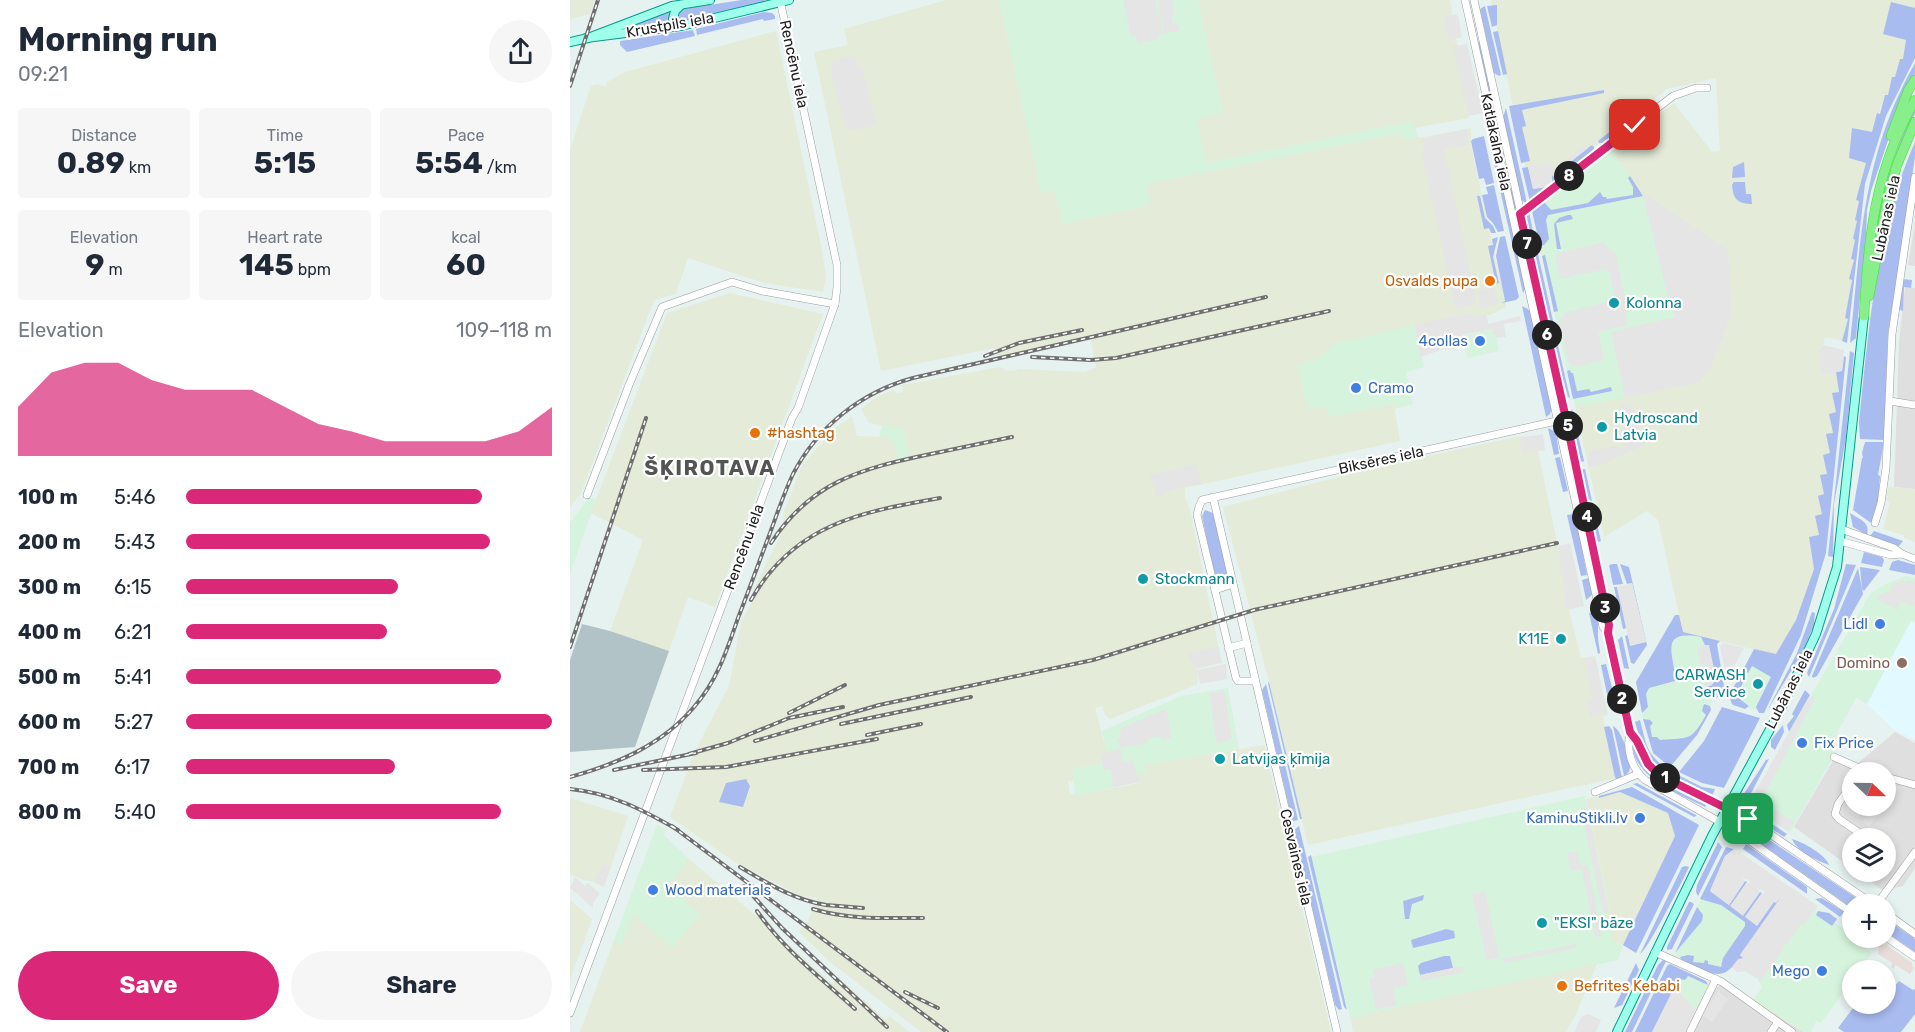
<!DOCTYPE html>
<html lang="en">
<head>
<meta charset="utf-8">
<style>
	body { margin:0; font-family:Rubik,sans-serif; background:#f6f6f7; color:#1f2937; height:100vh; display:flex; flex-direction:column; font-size:22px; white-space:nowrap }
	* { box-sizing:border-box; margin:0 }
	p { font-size:20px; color:#747a83 }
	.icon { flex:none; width:33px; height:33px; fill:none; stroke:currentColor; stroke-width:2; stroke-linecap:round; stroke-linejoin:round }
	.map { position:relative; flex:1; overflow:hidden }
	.side { display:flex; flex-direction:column; background:#fff; width:570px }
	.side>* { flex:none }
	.needle { width:39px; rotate:112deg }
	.fabs { position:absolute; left:1272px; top:762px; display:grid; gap:12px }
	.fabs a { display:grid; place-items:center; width:54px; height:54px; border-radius:50%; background:#fff; box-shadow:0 3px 9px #0003; font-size:30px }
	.pin { position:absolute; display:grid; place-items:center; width:51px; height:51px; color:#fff; margin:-26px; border-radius:12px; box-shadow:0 3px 9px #0006 }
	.km { position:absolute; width:30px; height:30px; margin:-15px; border-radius:50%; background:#222; color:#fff; font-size:16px; line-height:30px; text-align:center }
	.round { display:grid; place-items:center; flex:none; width:63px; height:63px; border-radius:32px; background:#f6f6f7 }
	.overview { display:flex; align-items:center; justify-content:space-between; height:102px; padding:0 18px }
	h1 { font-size:33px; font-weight:700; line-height:45px }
	.stats { display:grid; grid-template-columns:repeat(3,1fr); gap:9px; height:102px; padding:6px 18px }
	.stats div { display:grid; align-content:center; border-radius:6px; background:#f6f6f7; text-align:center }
	.stats b { font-size:30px; font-weight:700 }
	.stats small { font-size:16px; font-weight:400 }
	.stats p { font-size:16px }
	.chart { height:168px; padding:12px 18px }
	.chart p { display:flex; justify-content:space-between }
	.chart svg { width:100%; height:108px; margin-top:6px; fill:#db2777; opacity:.7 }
	.action { display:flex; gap:12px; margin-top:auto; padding:12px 18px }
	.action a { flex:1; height:69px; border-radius:36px; background:#db2777; color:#fff; font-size:24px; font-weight:700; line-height:69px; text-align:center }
	.action a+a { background:#f6f6f7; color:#1f2937 }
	ul { padding:0 18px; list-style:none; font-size:20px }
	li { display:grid; grid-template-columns:96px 72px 1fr; align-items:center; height:45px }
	li i { height:15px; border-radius:8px; background:#db2777 }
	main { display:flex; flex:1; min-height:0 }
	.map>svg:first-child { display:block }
	.residential { fill:#dedfde; fill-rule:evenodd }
	.commercial { fill:#d5f3dd }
	.industrial { fill:#e4ebd8 }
	.education { fill:#e2f9ff }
	.construction { fill:#b1c3c7 }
	.grass { fill:#a9bcef }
	.parking { fill:#e5e5e5 }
	.plaza { fill:#e8ddda }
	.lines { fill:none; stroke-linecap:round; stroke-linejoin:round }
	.minor-casing { stroke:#9e9e9e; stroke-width:8 }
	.major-casing { stroke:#009d8b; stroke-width:10 }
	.highway-casing { stroke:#34ea19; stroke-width:10 }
	.minor { stroke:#fff; stroke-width:7 }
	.major { stroke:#9effea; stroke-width:8 }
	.highway { stroke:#89ef8b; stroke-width:9 }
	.rail-casing { stroke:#6f6f6f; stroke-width:4 }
	.rail { stroke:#fff; stroke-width:1.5; stroke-dasharray:4.5; stroke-linecap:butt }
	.route-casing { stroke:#fff; stroke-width:12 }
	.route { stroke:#db2777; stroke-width:8 }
	.food-dot { fill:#e8710a; stroke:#fff; stroke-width:2 }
	.culture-dot { fill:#0f9aa8; stroke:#fff; stroke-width:2 }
	.shop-dot { fill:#3f7fe0; stroke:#fff; stroke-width:2 }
	.education-dot { fill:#8d6e63; stroke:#fff; stroke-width:2 }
	.labels { text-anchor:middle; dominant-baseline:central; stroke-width:4.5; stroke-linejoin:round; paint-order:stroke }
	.street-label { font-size:15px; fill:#212121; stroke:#fff }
	.food-label { font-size:15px; fill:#c56008; stroke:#fff; text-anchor:start }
	.culture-label { font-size:15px; fill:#0d838f; stroke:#fff; text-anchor:start }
	.shop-label { font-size:15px; fill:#366cbe; stroke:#fff; text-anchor:end }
	.education-label { font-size:15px; fill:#785e54; stroke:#fff; text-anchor:end }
	.district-label { font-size:21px; font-weight:bold; letter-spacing:1.5px; fill:#545454; stroke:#fff }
</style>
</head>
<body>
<main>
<section class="side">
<div class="overview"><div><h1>Morning run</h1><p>09:21</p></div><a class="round"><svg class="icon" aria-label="share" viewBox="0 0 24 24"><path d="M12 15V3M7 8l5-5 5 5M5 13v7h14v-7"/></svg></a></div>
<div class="stats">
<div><p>Distance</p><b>0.89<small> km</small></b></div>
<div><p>Time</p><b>5:15</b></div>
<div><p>Pace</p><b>5:54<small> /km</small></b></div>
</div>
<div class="stats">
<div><p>Elevation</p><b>9<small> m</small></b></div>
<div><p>Heart rate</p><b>145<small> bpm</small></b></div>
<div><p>kcal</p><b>60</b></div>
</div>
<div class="chart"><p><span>Elevation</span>109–118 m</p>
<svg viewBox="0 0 160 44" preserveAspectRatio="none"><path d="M0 44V24L10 10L20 6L30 6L40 13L50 17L60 17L70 17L80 24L90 31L100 34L110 38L120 38L130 38L140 38L150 34L160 24V44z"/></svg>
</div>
<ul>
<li><b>100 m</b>5:46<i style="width:81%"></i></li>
<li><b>200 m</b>5:43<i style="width:83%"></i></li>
<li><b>300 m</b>6:15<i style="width:58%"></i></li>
<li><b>400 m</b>6:21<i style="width:55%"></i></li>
<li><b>500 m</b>5:41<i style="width:86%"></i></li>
<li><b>600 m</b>5:27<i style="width:100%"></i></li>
<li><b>700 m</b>6:17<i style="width:57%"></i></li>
<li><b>800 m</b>5:40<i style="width:86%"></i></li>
</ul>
<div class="action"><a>Save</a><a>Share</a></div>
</section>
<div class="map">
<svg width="1345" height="1032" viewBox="0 0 1345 1032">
	<rect width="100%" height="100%" fill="#e6f2f0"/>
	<!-- residential -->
	<g class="residential">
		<path d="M1345 222V266L1338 265Z"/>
		<path d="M1335 287 1345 288V489L1324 487 1329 343Z"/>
		<path d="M1325 732 1345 743V868L1333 886 1324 888 1318 894 1287 872H1316V838H1282V868L1224 827 1264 759 1287 764ZM1282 772H1316V806H1282Z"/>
		<path d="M1150 985 1157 990 1162 986 1233 1032H1124L1143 991Z"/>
	</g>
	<!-- commercial -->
	<g class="commercial">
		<path d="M429 0H628L653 113 636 163 843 121 848 138 837 140 829 134 578 184 581 205 492 224 484 192 471 193Z"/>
		<path d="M1041 149 1073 196 1120 370 1065 396 1015 406H1005L962 211Z"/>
		<path d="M844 325 854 367 836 372 843 404 825 409 823 404 759 417 738 408 727 365 747 359 765 343Z"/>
		<path d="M924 329 929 351 897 358 892 336Z"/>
		<path d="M312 425 334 429 339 457 328 460 318 437H309Z"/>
		<path d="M19 497 26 499 0 574V523Z"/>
		<path d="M1336 576 1345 578V621H1341L1297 704 1286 698 1266 735 1268 737 1262 750 1266 752 1220 833 1182 806 1180 801 1300 594 1314 585Z"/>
		<path d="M1121 635 1133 638 1146 678 1133 687 1131 691 1132 694 1143 698 1140 706 1138 704 1137 714 1125 733 1116 738 1090 740 1082 738 1080 726 1077 719H1073L1072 713 1078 707 1076 694 1079 688 1083 686 1104 682 1106 678 1101 647 1107 638Z"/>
		<path d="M1182 666 1201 677 1186 710 1179 708V705L1171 700 1168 694Z"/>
		<path d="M658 688 669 749 575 765 576 773 569 782 503 796 502 794 505 793 502 769 532 763 531 755 537 752 532 731 611 696Z"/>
		<path d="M1015 796 1040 913 1036 914 1042 940 1053 945 1048 960 780 1018 741 857Z"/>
		<path d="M87 825 96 829 94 835 119 859 99 885 131 915 102 948 65 916 51 946 44 940Z"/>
		<path d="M1132 898 1152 903 1178 921V932L1151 971 1131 968 1105 955Z"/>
		<path d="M1248 906 1246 910 1282 935V938H1286L1298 947 1297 949 1302 953 1290 970H1282V981L1251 1023 1246 1021 1241 1032H1233L1183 1000 1192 987 1187 979 1175 971 1167 972 1162 967Z"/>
		<path d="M1118 976 1140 986 1126 1012 1105 986 1108 978Z"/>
	</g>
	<!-- industrial -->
	<g class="industrial">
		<path d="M0 0H25L20 14 0 19Z"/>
		<path d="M376 0H429L471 192H484L493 224 581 205 577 184 829 134 837 140 901 128V145L936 307 920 315 895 314 766 343 747 359 727 365 738 408 756 407 759 417 824 404 830 441 615 488V497L620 510 652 663 627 669 628 681 626 685 540 719 535 715 532 706 525 708 537 753 531 755 533 763 502 769 504 780 498 781 500 794H502L503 796 569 783 568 774 576 773 575 765 694 745 761 1032H351L260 962 229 932 239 919 247 898 231 896 163 861 100 817 124 753 159 686 171 622 187 594 182 592 212 533 207 530 213 522 214 512 232 465 266 427 282 416 287 436 318 437 324 441 328 460 339 457 334 429 299 423 291 409 305 398 323 390 327 393 333 392 332 385 430 367 437 371 447 370 448 369 515 372 526 367 520 335 465 349 426 356 424 348 311 371 244 52 278 45 274 29Z"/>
		<path d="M628 0H880L899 118 844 128 842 121 636 163 627 119 653 113Z"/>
		<path d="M921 0H1345V8L1321 3 1336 40 1333 59H1330L1325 78 1322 77 1318 96 1315 95 1302 132 1282 128 1296 162 1287 199 1289 201 1285 219 1288 220 1283 239 1286 240 1281 259 1284 260 1279 278 1282 279 1275 318 1278 319 1272 341 1255 337 1249 361 1252 375 1266 372 1269 392 1262 394 1266 412 1260 414 1263 433 1257 435 1260 453 1253 455 1257 474 1252 515 1245 516 1249 535 1239 537 1244 569 1226 620 1206 655 1113 632 1088 520 1077 511 1034 537 1005 406H1015L1129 382 1142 365 1162 313 1158 250 1075 194 1073 196 1041 149 1104 103 1142 152 1150 151 1146 78 1097 89 1034 140 961 193Z"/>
		<path d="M206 31 252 250 256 277 253 292 194 283 118 258 106 294 84 300 11 493 0 507V149L21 86 28 84 36 87 37 82 55 72Z"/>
		<path d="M160 293 253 314 145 607 118 597 99 651 40 631 73 540 21 513 97 313Z"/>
		<path d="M965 436 989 552 1000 614 1011 658 1025 656 1038 715 1033 717 1046 778 738 845 699 682 653 507 803 468 946 437Z"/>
		<path d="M1319 487 1345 489V542L1334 538V535L1313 529 1320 502 1316 500Z"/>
		<path d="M1050 792 1098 813 1105 836 1053 945 1042 941 1036 913 1040 912 1016 799Z"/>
		<path d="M0 798 58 816 34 887 24 882 13 880 0 874Z"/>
		<path d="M119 859 185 915 190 911 214 941 262 984 268 977 316 1020 320 1016 339 1032H10L44 940 51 945 65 915 102 948 130 915 98 885Z"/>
		<path d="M0 900 22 919 0 980Z"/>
		<path d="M1027 964 1006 1014 996 1032H783L780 1018Z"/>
	</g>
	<!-- education -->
	<path class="education" d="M1341 621 1345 623V740L1323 729 1297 704Z"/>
	<!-- construction -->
	<path class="construction" d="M12 624 40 631 99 651 65 747 0 752V660Z"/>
	<!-- grass -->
	<g class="grass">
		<path d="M172 0H194L195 3 112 22 109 20V12L113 9Z"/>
		<path d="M1321 2 1345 8V58L1316 116 1295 184 1277 343 1272 341 1278 319 1275 318 1282 280 1279 279 1284 260 1281 259 1285 240 1283 239 1287 221 1285 220 1289 201 1286 200 1296 163 1279 158 1282 128 1302 132 1307 113 1310 114 1315 95H1318L1322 77H1325L1330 59H1333L1336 40 1313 34Z"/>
		<path d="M927 5V25L922 27 917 6Z"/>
		<path d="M915 6 931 75 929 76 924 73 910 9Z"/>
		<path d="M103 9V25L54 30V28Z"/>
		<path d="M194 12 202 13 205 16V19L194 21 193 19 127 35 126 29Z"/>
		<path d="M123 30 125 36 57 52 50 45V41Z"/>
		<path d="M928 31 937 74 933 75 923 32Z"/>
		<path d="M909 41 935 153 933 154 908 43Z"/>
		<path d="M1345 63V74L1334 93 1301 191 1297 210 1296 237 1286 338 1280 343C1291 240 1292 156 1345 63Z"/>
		<path d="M1034 90V93L952 110 956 126 952 127 960 161 951 163 939 106Z"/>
		<path d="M1345 107V114L1328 152 1304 255C1306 202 1323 155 1345 107Z"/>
		<path d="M936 108 957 203 952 201 950 197 933 117Z"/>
		<path d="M1058 117 1060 123 1035 143H1029L1028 141Z"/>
		<path d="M914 136 924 183 916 185 914 178 909 179 901 141 903 139Z"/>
		<path d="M918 136 922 138 956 288 953 293Z"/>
		<path d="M1345 142V157L1318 334 1314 440 1290 439 1289 422C1299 327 1306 229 1345 142Z"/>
		<path d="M1022 145 1024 147 1023 153 985 183 982 182V175L985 177 989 174 988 171Z"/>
		<path d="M1174 162 1175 177 1162 178 1163 167Z"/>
		<path d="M958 167 963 189 975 187 974 192 960 202 952 168Z"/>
		<path d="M935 168H937L964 291H962Z"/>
		<path d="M1060 176 1073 196 978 215 976 220 979 239 974 245 970 246 962 211 974 202 981 210 1018 203 1030 192 1033 197H1036L1037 199 1063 195V187L1058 178Z"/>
		<path d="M1164 182H1175L1176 194H1181L1182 204C1167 204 1163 198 1162 185Z"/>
		<path d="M924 185 934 231 928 232 923 223 917 217 912 195 918 194 916 187Z"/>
		<path d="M907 196H910L915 218 923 226 926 233H921L919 228 914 229Z"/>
		<path d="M959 212 966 246C957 239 952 222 959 212Z"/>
		<path d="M998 215H1001L1003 219 986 223 991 249H987L984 224 989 218Z"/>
		<path d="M935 236 949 297 946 300 932 303 935 301 926 256 930 237Z"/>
		<path d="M928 237 923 257 929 283 926 284 918 246 923 245 922 239Z"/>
		<path d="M966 254H968L986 334 979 330 964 258Z"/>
		<path d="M975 255 988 311 984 312 972 256Z"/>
		<path d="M1332 279 1342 280 1341 288 1334 287 1333 311 1328 309Z"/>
		<path d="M967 303 988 400 986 401 965 304Z"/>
		<path d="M952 306 958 309 961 314 982 407 980 414 976 417Z"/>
		<path d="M987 341 1000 398 998 397C994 380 987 364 983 347Z"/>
		<path d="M1280 351 1284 353 1276 438 1264 504 1263 557 1258 556Z"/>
		<path d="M1274 356 1276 357 1256 553 1231 635 1194 713H1189L1186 707 1201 677 1182 666 1178 673 1175 672 1174 668 1184 649 1206 654 1226 620 1244 569 1239 537 1249 535 1245 516 1252 514 1248 496 1254 494 1250 475 1257 474 1253 455 1260 453 1256 434 1263 433 1259 414 1266 412 1262 393 1269 392 1266 372 1272 371Z"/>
		<path d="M1000 370 1001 373H1003L1007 391 1019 389 1021 392 1041 387 1042 391 1003 399 997 371Z"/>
		<path d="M1002 409 1014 461 1013 462 1008 459 999 418Z"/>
		<path d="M978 428 986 432 989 454 984 455Z"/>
		<path d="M1295 442H1314L1308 475 1310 476 1308 506 1301 523 1283 510 1292 458H1293L1292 453Z"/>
		<path d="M990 457 998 491 993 492 985 458Z"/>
		<path d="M1013 469H1015L1022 501 1016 497 1011 473Z"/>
		<path d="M1023 506 1031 541 1029 542 1026 540 1019 510Z"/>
		<path d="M635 510 643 513 658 577 654 582 649 581 645 578 632 516Z"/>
		<path d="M1280 513C1289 519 1301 522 1297 535L1283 527Z"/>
		<path d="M1003 514 1006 518 1017 575 1011 576 997 515Z"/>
		<path d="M1304 531 1333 541 1329 546 1300 536Z"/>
		<path d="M1294 552 1312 557 1314 560 1312 567 1291 563Z"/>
		<path d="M1328 560 1345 565V575L1319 570 1322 562Z"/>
		<path d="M1042 564H1047L1053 584 1043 585 1039 565Z"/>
		<path d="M1050 564 1059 567 1077 645 1064 664 1061 663 1055 636 1058 635 1061 645 1076 642 1062 583 1057 584Z"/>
		<path d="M1276 564 1286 565 1239 677 1237 673 1264 609Z"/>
		<path d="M1290 567 1310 570 1294 591 1292 589Z"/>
		<path d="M1288 568 1293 594 1247 676 1243 678 1242 676Z"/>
		<path d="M1019 578 1022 595 1016 600 1012 580Z"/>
		<path d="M1044 587H1047L1057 628 1053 629Z"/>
		<path d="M1242 612 1245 613 1244 625 1233 651 1197 711 1227 653Z"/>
		<path d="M1019 613H1024C1031 622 1027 628 1028 637 1028 643 1030 648 1030 653L1028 654Z"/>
		<path d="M1105 615H1109L1113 632 1150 641 1147 644 1154 686 1147 698H1143L1132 694 1133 688 1142 685 1139 646 1135 645 1131 637C1086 629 1106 657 1105 681L1079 688 1076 694 1078 707 1072 713 1066 682Z"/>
		<path d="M1052 636 1059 669 1054 668 1048 640Z"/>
		<path d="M1036 664 1045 700 1039 704 1031 665Z"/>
		<path d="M1172 677 1174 680 1168 694 1171 700 1179 706 1175 709 1163 705C1156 695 1164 687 1169 678Z"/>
		<path d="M699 682 732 819H730L698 683Z"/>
		<path d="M696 684 728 820 724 821 722 820 692 690Z"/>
		<path d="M1235 690 1240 695 1219 732 1217 725 1224 716 1222 714Z"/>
		<path d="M1134 704 1140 706 1141 710 1127 735 1100 767 1083 753 1073 719 1080 720 1083 723 1080 726 1082 737H1087L1090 740C1121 737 1120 742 1136 715L1132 711Z"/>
		<path d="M1152 707 1190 718 1154 788 1132 783 1109 772 1134 741Z"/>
		<path d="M1070 720C1077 747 1076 754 1100 771L1093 773C1075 761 1071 742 1065 722Z"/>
		<path d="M1213 725 1214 732 1205 750 1201 747V740Z"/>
		<path d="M1039 726 1042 730 1052 778 1046 779 1045 777 1034 727Z"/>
		<path d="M1043 726C1052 730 1060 758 1060 768 1059 773 1058 773 1054 776Z"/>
		<path d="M1062 740C1066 748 1068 757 1074 765 1088 784 1117 793 1138 803L1135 807C1107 792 1062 779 1062 740Z"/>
		<path d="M1199 759 1178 799 1173 795 1196 760Z"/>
		<path d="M1108 775 1132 787 1145 789 1142 796 1110 781Z"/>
		<path d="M176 779 180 786 173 807 149 802 156 783Z"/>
		<path d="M1067 783 1126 815V816L1124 817 1063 784Z"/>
		<path d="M1062 787 1129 825 1066 953 1053 945 1105 836 1098 813 1050 792 1029 798V796Z"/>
		<path d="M1181 810 1217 834 1214 837 1179 813Z"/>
		<path d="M1174 823 1288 899 1281 902 1278 905 1170 829Z"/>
		<path d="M729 826 734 847 772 1009 769 1010 765 1005 724 830Z"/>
		<path d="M1222 839C1233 842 1256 855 1259 865 1246 860 1227 852 1222 839Z"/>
		<path d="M1148 842 1152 847 1128 896 1126 892 1127 885Z"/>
		<path d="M1176 844 1233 884 1237 887V894L1173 849Z"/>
		<path d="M1156 847 1164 849 1155 856 1140 891 1159 905 1175 881 1177 882 1161 906 1173 915 1190 892 1192 893 1175 917 1212 896 1170 955 1174 958C1166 961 1163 968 1156 972 1142 979 1123 965 1111 959L1110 957 1118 955 1124 956 1123 962 1134 963 1135 960 1138 961V964L1151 967 1153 958 1175 926V922L1151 905 1130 899Z"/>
		<path d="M741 855 777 1010 774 1007 738 857Z"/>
		<path d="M1116 866 1119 867C1113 880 1078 949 1070 954L1112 867Z"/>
		<path d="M854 895 853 900 842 904 839 919H835L833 901Z"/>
		<path d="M1252 898 1274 912 1270 917 1245 899Z"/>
		<path d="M1119 902H1121L1124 904 1102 949 1097 950V947Z"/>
		<path d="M1127 907 1133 915 1132 921 1105 953Z"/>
		<path d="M1248 911 1259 913 1267 919 1262 926 1246 915Z"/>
		<path d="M1316 919 1345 939V952L1316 932Z"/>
		<path d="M876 929 884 931 885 938 843 948 841 940Z"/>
		<path d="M874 956H880L883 968 850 975 848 966 851 963Z"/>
		<path d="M1093 960 1096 961 1062 1032H1055L1088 965Z"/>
		<path d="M1066 963 1069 970 1052 1005 1044 1008Z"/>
		<path d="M1100 964 1136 981 1138 985 1118 976 1115 980 1108 979 1106 985 1111 993 1105 986 1082 1032H1065L1097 966Z"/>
		<path d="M1329 981 1343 990 1345 989V1014L1331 1032H1274L1268 1028 1286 1004H1316V983L1323 988Z"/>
	</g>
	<!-- parking -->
	<g class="parking">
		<path d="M553 0H585L593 34 588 36 589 39 568 44 566 35 561 36Z"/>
		<path d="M587 0H602L605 15 601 16 603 24 608 23 609 30 594 34Z"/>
		<path d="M888 14 892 37 879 40 874 17Z"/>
		<path d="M897 44 913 113 899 116 883 46Z"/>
		<path d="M285 56 288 66H292L306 125 280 131 279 128H275L261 73 263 72 261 61Z"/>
		<path d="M898 129 897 145 874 150 906 300 903 305 886 310 852 154 854 149 853 139Z"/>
		<path d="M1014 145 1017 149 989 171 986 168Z"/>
		<path d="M979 162 990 174 985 177 982 175 981 182 975 187 963 189 958 167Z"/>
		<path d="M1075 194 1158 250 1162 313 1142 365 1130 382 1055 398 1041 332 1106 317 1101 308 1073 196Z"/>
		<path d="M1034 242 1035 246 1040 247 1041 252 1045 251 1058 312 1055 313 1057 325 1028 332 1034 360 1002 367 1001 363 999 364 989 318 994 317 993 313 1046 300 1039 272 1035 269 990 279 985 254Z"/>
		<path d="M924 287 928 304 911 308 907 291Z"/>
		<path d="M895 314 917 315 918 324 950 316 951 321 934 324 936 337 926 338 923 329 892 335 894 344 889 346 885 350 873 349 851 357 844 325Z"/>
		<path d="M1252 345 1274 350 1272 371 1252 375 1249 361Z"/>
		<path d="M1062 404 1074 445 1033 464 1019 468 1017 461 1020 457 1019 451 1048 446 1050 450 1053 449 1056 442 1049 406Z"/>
		<path d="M973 434 975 450 952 453 950 438Z"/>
		<path d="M626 464 632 484 606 488 587 497 580 475Z"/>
		<path d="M1000 543 1014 606 997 610 988 546Z"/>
		<path d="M1334 580 1335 584 1338 580 1345 582V606L1331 601 1327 610 1306 598 1309 595 1322 590 1321 585Z"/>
		<path d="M1062 583 1076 642 1060 646 1047 587Z"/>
		<path d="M1153 643 1174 648 1157 679 1150 647Z"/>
		<path d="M1139 645 1146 678 1142 685 1135 686 1133 678 1137 676 1135 666 1130 664 1127 647Z"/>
		<path d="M648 647 652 662 627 668 619 658 618 653Z"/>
		<path d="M1025 657 1037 713 1020 717 1016 701 1023 699 1014 659Z"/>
		<path d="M656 664 657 679 630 684 627 670Z"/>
		<path d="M655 692 662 739 647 744 639 693Z"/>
		<path d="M1240 695 1245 698 1196 792 1194 800 1196 804 1224 822 1218 831 1182 806 1180 801Z"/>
		<path d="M596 709 602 738 592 740 591 736 578 738V743L550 748 553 762 563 760 569 782 544 787 541 769 534 770 531 755 550 748 548 739 552 737 549 729Z"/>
		<path d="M1322 785 1330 787 1299 827 1292 822 1303 809 1299 806H1316V793Z"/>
		<path d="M1282 800V806H1298L1288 818 1275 809Z"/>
		<path d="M1017 808 1039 912 1033 913 1011 809Z"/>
		<path d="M1007 851 1011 866 1018 865 1032 936 1025 937 1012 869 1001 871 997 853Z"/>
		<path d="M1163 851 1167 853 1169 852 1248 906 1234 925 1231 924 1217 944 1215 943 1213 945 1215 947 1191 981 1175 971 1167 972 1162 967 1168 959 1173 958 1170 955 1212 896 1206 903 1204 902 1187 926 1175 917 1192 893 1195 894 1193 890 1187 889 1190 892 1173 916 1160 906 1177 882 1181 884 1179 880 1172 878 1175 881 1159 905 1140 891 1155 856Z"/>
		<path d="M33 863 41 867 34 887 24 882Z"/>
		<path d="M5 877 15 886 18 883 30 894 23 903V908L0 888Z"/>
		<path d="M915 891 929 957 917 960 902 894Z"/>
		<path d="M1006 944 1007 948 934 963 932 959Z"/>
		<path d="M833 963 838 985 823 989 827 1005 806 1009 799 978 804 977 803 970Z"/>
		<path d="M892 966 894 972 851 981 850 975Z"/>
		<path d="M1105 986 1126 1012 1117 1032H1083Z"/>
		<path d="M1148 992 1158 999 1142 1022 1132 1015Z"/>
		<path d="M1018 1014 1031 1020 1026 1032H1004L1011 1017Z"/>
	</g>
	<!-- plaza -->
	<path class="plaza" d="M1292 938H1309L1321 948 1342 963V966L1344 968 1340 974 1326 965 1323 969 1321 967 1322 963 1308 954 1309 949 1307 946 1301 944 1297 947 1289 941Z"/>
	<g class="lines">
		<defs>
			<g id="minor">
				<path d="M895 0 1033 627 1038 633"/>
				<path d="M904 0 996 419 1039 625 1038 633 1060 732 1067 741 1078 764 1089 775 1175 817 1303 904"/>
				<path d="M950 214 1103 96 1126 88H1137"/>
				<path d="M1320 401 1345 405"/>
				<path d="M17 495 59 385 92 307 162 282 192 291 265 304"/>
				<path d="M643 497 767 1032"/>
				<path d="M1305 523 1311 503 1316 468 1322 334 1345 177"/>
				<path d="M1271 529 1324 548 1332 554 1345 559"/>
				<path d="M1270 541 1321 555 1332 554"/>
				<path d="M645 590 663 584"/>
				<path d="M658 648 677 643"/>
				<path d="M685 681H668L666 678 627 515 629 507 632 500 991 420"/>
				<path d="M1060 732C1056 749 1061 768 1075 780L1166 831 1282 913"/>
				<path d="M1264 757 1298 772"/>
				<path d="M1316 777 1345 785"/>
				<path d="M1282 784 1268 804 1265 814 1269 819 1297 838"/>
				<path d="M1025 792 1068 774"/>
				<path d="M1307 904 1345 852"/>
				<path d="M1316 913 1345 934"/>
				<path d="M1316 937 1345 957"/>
				<path d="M1085 952 1152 982 1222 1032"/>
				<path d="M0 1013 222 418 228 408 265 304 267 287V265L210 0"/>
				<path d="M1120 1032 1146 979"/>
				<path d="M1201 1032 1208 1022"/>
			</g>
			<g id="major">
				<path d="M111 5 105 11 103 19 111 26"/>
				<path d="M16 38 111 26 219 0"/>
				<path d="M0 42 18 38 102 6 140 0"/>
				<path d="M1047 1032 1142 836 1211 709 1246 634 1267 567 1294 316"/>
			</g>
			<g id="highway">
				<path d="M1321 136 1338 91 1345 80"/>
				<path d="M1299 296 1318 197 1327 165 1345 122"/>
				<path d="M1294 316C1298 238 1305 169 1345 100"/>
			</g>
		</defs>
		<!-- minor casing -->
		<use href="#minor" class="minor-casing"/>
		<!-- major casing -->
		<use href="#major" class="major-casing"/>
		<!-- highway casing -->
		<use href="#highway" class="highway-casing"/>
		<!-- minor -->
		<use href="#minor" class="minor"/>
		<!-- major -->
		<use href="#major" class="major"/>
		<!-- highway -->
		<use href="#highway" class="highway"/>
		<defs>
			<g id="rail">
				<path d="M0 86 28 0"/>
				<path d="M415 356 449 343 512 330"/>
				<path d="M462 357 521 360 546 358 759 311"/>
				<path d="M201 543C241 482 290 469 356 455 385 449 414 443 442 437"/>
				<path d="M181 600C224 524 291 512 370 498"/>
				<path d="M0 647 76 418"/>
				<path d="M219 713 275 685"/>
				<path d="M271 724 401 697"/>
				<path d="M297 735 351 724"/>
				<path d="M185 741 309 705 523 660 684 610 987 543"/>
				<path d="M119 754 158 743 219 718 273 707"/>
				<path d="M44 770 126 753"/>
				<path d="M73 770 156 767 307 739"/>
				<path d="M0 777C47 764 92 745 124 707 147 681 157 650 168 618 179 590 189 562 200 533 207 514 214 493 223 474 248 426 292 392 343 378L696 297"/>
				<path d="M0 789C41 793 73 810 108 830"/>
				<path d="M102 826 377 1032"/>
				<path d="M170 867C197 883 224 900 256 905 268 906 281 907 293 908"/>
				<path d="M174 886 212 928 317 1027"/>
				<path d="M243 909C279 920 317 918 353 918"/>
				<path d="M187 911C213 949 251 978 285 1009"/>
				<path d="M335 992 368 1008"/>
			</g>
		</defs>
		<!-- rail casing -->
		<use href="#rail" class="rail-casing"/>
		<!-- rail -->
		<use href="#rail" class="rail"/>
	</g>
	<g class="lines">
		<defs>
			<path id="route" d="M1065 125 950 214 996 419 1039 625 1038 633 1060 732 1067 741 1078 764 1089 775 1178 819"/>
		</defs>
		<!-- route casing -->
		<use href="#route" class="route-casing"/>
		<!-- route -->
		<use href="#route" class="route"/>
	</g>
	<!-- markers -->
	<g class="food-dot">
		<circle cx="920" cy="281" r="6"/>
		<circle cx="185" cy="433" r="6"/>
		<circle cx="992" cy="986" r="6"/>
	</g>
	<g class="culture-dot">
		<circle cx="1044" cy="303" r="6"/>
		<circle cx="1032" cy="427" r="6"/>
		<circle cx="573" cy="579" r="6"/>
		<circle cx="991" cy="639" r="6"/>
		<circle cx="1188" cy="684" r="6"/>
		<circle cx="650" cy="759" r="6"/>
		<circle cx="972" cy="923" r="6"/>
	</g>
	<g class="shop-dot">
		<circle cx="910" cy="341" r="6"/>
		<circle cx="786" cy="388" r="6"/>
		<circle cx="1310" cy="624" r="6"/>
		<circle cx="1232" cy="743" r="6"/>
		<circle cx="1070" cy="818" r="6"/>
		<circle cx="83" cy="890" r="6"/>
		<circle cx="1252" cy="971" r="6"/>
	</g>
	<circle class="education-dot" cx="1332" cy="663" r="6"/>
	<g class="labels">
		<!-- street labels -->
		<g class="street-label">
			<text transform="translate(100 25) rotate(-10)">Krustpils iela</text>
			<text transform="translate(224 64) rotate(78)">Rencēnu iela</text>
			<text transform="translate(926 142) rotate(78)">Katlakalna iela</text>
			<text transform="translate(1316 218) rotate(-78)">Lubānas iela</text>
			<text transform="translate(811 460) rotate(-12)">Biksēres iela</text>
			<text transform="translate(174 547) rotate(-70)">Rencēnu iela</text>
			<text transform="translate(1219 689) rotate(-63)">Lubānas iela</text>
			<text transform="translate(726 857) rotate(77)">Cesvaines iela</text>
		</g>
		<!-- food labels -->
		<g class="food-label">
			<text x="908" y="281" text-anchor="end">Osvalds pupa</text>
			<text x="197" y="433">#hashtag</text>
			<text x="1004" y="986">Befrites Kebabi</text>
		</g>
		<!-- culture labels -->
		<g class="culture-label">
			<text x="1056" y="303">Kolonna</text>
			<text x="1044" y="418">Hydroscand<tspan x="1044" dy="17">Latvia</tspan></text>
			<text x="585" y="579">Stockmann</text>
			<text x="979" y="639" text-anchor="end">K11E</text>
			<text x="1176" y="675" text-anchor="end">CARWASH<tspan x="1176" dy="17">Service</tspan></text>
			<text x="662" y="759">Latvijas ķīmija</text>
			<text x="984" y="923">"EKSI" bāze</text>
		</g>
		<!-- shop labels -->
		<g class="shop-label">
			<text x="898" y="341">4collas</text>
			<text x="798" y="388" text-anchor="start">Cramo</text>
			<text x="1298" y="624">Lidl</text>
			<text x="1244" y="743" text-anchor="start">Fix Price</text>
			<text x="1058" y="818">KaminuStikli.lv</text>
			<text x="95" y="890" text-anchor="start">Wood materials</text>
			<text x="1240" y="971">Mego</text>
		</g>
		<!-- education labels -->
		<g class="education-label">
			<text x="1320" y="663">Domino</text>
		</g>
		<!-- district labels -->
		<g class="district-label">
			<text x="140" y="467">ŠĶIROTAVA</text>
		</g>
	</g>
</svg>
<div class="fabs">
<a><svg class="needle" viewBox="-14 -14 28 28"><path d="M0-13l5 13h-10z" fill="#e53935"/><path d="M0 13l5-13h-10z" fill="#747a83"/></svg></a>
<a><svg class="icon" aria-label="layers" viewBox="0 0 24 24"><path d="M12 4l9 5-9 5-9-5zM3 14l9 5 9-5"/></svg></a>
<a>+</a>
<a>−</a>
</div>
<div class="pin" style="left:1178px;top:819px;background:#1e9e55"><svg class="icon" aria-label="arrive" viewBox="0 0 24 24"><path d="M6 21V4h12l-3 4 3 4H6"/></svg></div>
<div class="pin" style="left:1065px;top:125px;background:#d93025"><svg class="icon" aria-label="check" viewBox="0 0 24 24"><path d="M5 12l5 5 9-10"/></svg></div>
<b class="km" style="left:1095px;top:778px">1</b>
<b class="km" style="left:1052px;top:699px">2</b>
<b class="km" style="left:1035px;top:608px">3</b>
<b class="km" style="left:1017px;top:517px">4</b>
<b class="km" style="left:998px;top:426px">5</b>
<b class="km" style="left:977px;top:335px">6</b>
<b class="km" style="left:957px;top:244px">7</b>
<b class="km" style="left:999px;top:176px">8</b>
</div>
</main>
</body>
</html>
